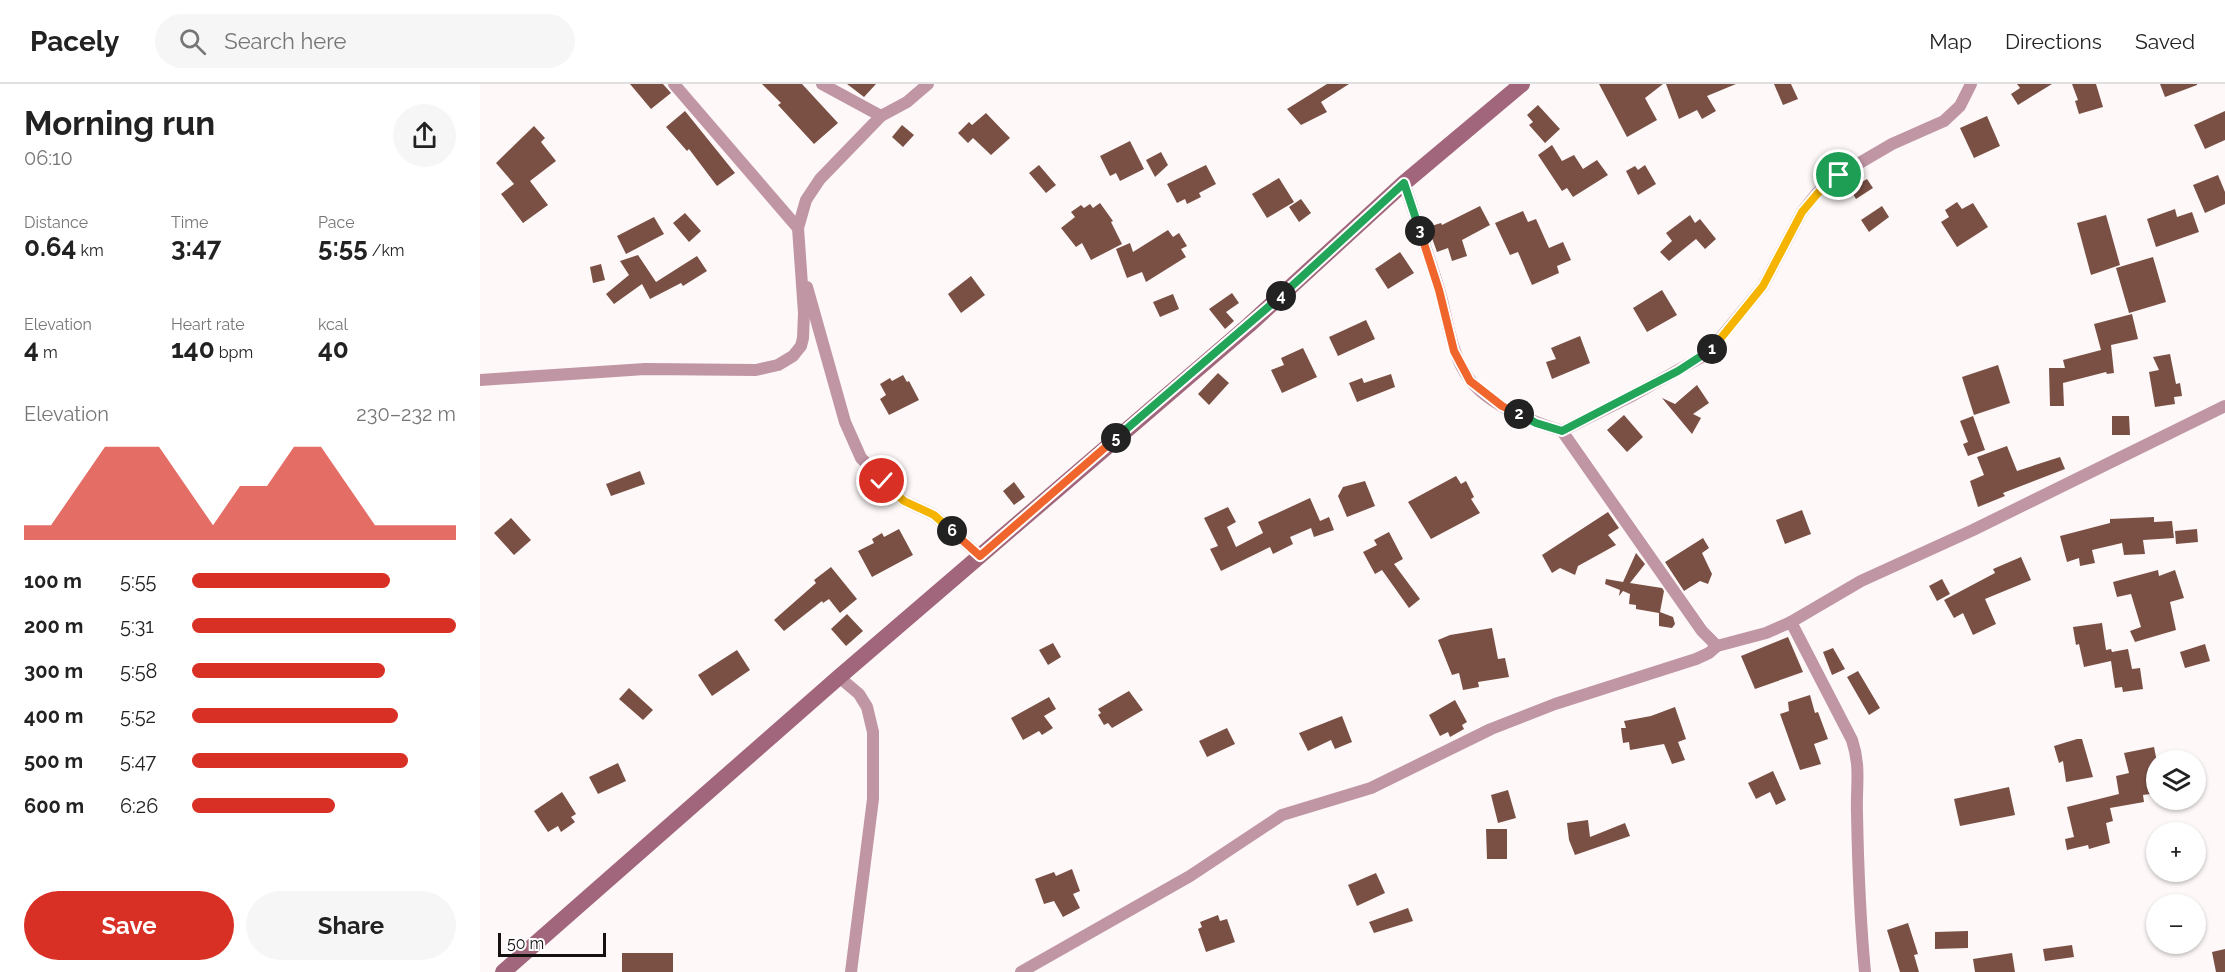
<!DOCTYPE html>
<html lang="en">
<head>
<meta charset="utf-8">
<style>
	body { margin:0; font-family:Raleway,sans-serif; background:#f6f6f6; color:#222; height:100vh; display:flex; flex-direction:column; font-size:22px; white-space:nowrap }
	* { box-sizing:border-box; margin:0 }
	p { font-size:20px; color:#767676 }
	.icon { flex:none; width:33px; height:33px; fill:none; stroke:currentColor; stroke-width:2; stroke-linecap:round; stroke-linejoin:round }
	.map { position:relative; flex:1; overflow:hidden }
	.sheet { display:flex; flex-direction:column; background:#fff; width:480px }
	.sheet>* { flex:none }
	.tools { position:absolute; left:1666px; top:666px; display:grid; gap:12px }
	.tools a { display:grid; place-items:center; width:60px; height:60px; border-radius:50%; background:#fff; box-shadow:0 2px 4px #0004; font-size:30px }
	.scale { position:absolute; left:18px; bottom:15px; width:108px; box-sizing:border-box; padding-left:6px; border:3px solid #161111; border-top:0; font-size:16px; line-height:21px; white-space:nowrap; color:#161111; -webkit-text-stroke:4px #fff; paint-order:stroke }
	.pin { position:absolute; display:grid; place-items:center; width:51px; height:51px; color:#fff; margin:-26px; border:3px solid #fff; border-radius:50%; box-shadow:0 2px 6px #0007 }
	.km { position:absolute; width:30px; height:30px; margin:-15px; border-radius:50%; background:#222; color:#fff; font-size:16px; line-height:30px; text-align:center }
	.round { display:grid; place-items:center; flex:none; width:63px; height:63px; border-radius:32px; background:#f6f6f6 }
	.head { display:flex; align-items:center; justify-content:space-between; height:102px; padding:0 24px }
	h1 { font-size:33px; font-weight:700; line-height:45px }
	.stats { display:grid; grid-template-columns:repeat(3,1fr); gap:9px; height:102px; padding:6px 24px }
	.stats div { display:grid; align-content:center }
	.stats b { font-size:26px; font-weight:700 }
	.stats small { font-size:16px; font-weight:400 }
	.stats p { font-size:16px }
	.chart { height:168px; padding:12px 24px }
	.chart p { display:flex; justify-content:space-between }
	.chart svg { width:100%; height:108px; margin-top:6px; fill:#d93025; opacity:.7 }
	.primary-button { display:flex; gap:12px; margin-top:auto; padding:12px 24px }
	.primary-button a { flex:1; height:69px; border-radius:36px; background:#d93025; color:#fff; font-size:24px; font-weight:700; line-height:69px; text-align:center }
	.primary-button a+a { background:#f6f6f6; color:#222 }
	ul { padding:0 24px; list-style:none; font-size:20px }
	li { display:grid; grid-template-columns:96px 72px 1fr; align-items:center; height:45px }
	li i { height:15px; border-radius:8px; background:#d93025 }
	header { display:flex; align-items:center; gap:36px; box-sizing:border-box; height:84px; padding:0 30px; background:#fff; border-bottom:2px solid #e0e0e0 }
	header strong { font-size:28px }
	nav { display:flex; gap:33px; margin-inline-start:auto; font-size:21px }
	.search { width:420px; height:54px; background:#f6f6f6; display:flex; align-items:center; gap:15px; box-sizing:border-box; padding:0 21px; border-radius:33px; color:#767676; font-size:22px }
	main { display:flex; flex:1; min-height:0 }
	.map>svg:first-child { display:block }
	.building { fill:#7a5045 }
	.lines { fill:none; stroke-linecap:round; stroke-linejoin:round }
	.street { stroke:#c096a5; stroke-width:12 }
	.secondary { stroke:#a1667c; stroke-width:16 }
	.split-1-casing { stroke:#fff; stroke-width:12 }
	.split-2-casing { stroke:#fff; stroke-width:12 }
	.split-3-casing { stroke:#fff; stroke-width:12 }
	.split-4-casing { stroke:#fff; stroke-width:12 }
	.split-5-casing { stroke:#fff; stroke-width:12 }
	.split-6-casing { stroke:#fff; stroke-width:12 }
	.split-7-casing { stroke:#fff; stroke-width:12 }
	.split-1 { stroke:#f5b400; stroke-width:8 }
	.split-2 { stroke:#22a559; stroke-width:8 }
	.split-3 { stroke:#f0652b; stroke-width:8 }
	.split-4 { stroke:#22a559; stroke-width:8 }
	.split-5 { stroke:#22a559; stroke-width:8 }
	.split-6 { stroke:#f0652b; stroke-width:8 }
	.split-7 { stroke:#f5b400; stroke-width:8 }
</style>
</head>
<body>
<header>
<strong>Pacely</strong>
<div class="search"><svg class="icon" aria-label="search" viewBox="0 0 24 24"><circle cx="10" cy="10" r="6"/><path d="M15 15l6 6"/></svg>Search here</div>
<nav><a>Map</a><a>Directions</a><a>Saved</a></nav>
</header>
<main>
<section class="sheet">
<div class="head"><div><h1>Morning run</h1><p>06:10</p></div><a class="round"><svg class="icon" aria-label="share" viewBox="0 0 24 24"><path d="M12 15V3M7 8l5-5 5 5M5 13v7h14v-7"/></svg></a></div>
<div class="stats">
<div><p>Distance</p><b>0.64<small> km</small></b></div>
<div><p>Time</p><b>3:47</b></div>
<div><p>Pace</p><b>5:55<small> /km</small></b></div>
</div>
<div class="stats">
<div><p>Elevation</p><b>4<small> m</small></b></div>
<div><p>Heart rate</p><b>140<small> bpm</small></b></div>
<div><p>kcal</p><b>40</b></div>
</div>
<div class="chart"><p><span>Elevation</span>230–232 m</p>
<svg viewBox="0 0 160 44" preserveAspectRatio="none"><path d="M0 44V38L10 38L20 22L30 6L40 6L50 6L60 22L70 38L80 22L90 22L100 6L110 6L120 22L130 38L140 38L150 38L160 38V44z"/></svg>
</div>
<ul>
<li><b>100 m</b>5:55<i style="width:75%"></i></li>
<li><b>200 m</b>5:31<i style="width:100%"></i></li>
<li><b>300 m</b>5:58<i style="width:73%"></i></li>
<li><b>400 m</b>5:52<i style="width:78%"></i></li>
<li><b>500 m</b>5:47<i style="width:82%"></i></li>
<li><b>600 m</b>6:26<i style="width:54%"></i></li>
</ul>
<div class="primary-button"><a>Save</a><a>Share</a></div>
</section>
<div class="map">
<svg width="1745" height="888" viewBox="0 0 1745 888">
	<rect width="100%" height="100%" fill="#fef8f8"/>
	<!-- building -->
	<g class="building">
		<path d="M150 0H183L191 9 171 25Z"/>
		<path d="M282 0H322L358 39 334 60 298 21 301 19Z"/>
		<path d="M367 0H396L384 13Z"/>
		<path d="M847 0H869L841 18 847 28 821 41 807 25Z"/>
		<path d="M1119 0H1183L1165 14 1177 36 1147 53Z"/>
		<path d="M1186 0H1256L1227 12 1236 27 1222 35 1217 26 1199 35Z"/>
		<path d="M1294 0H1311L1318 15 1303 21Z"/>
		<path d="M1537 0H1572L1538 21 1531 10 1540 4Z"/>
		<path d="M1592 0H1616L1623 23 1599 30 1595 17 1598 16Z"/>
		<path d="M1680 0H1717V1L1685 13Z"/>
		<path d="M1058 21 1080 45 1065 59 1049 41 1053 38 1047 31Z"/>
		<path d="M205 27 255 89 237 102 209 65 207 67 186 43Z"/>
		<path d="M1745 27V56L1725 65 1714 41Z"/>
		<path d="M506 29 530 54 511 71 493 54 488 59 478 49 489 38 492 41Z"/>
		<path d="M1507 32 1520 62 1494 74 1480 44Z"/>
		<path d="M422 41 434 51 423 63 412 53Z"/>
		<path d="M54 42 65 54 61 58 76 77 50 97 68 121 43 139 21 110 34 100 16 79Z"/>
		<path d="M650 57 664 85 640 97 636 89 630 92 620 72Z"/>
		<path d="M1072 61 1082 77 1094 71 1103 85 1117 76 1128 91 1093 113 1087 104 1082 107 1058 71Z"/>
		<path d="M681 68 688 81 675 93 666 76Z"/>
		<path d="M559 81 576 101 566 109 549 89Z"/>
		<path d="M726 81 736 100 719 109 721 113 707 120 705 115 697 119 687 100Z"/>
		<path d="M1165 81 1176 100 1158 111 1146 87 1155 82 1158 86Z"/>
		<path d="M1738 91 1745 108V120L1725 129 1713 101Z"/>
		<path d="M799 94 814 118 787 134 772 110Z"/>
		<path d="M1387 95 1393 104 1376 115 1370 105Z"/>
		<path d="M821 115 831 129 819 138 809 123Z"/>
		<path d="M1477 118 1482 125 1493 119 1508 143 1477 163 1461 138 1469 133 1465 126Z"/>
		<path d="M620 119 633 137 631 138 642 160 611 176 602 159 596 163 581 144 595 133 591 128 601 121 604 124 610 120 613 124Z"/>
		<path d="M1000 122 1010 141 982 156 987 172 972 177 968 164 957 168 948 143 961 139 962 141Z"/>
		<path d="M1402 122 1409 133 1389 148 1381 136Z"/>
		<path d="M1695 125 1697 133 1712 128 1719 148 1676 163 1667 135Z"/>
		<path d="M1043 127 1048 138 1056 135 1069 164 1083 158 1091 176 1077 182 1079 189 1052 201 1038 168 1030 171 1015 139Z"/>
		<path d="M205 129 221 147 209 158 193 139Z"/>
		<path d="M1210 131 1215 139 1220 135 1236 155 1225 165 1216 155 1189 177 1180 168 1192 157 1186 149Z"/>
		<path d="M1626 131 1640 181 1611 191 1597 139Z"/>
		<path d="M174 133 184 150 146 170 137 152Z"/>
		<path d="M688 146 693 153 699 149 707 162 701 165 706 173 666 198 662 188 647 194 636 165 650 159 653 168Z"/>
		<path d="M920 168 934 189 908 205 895 185Z"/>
		<path d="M158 171 176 198 217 172 227 187 203 202 201 199 170 215 162 200 134 220 126 210 149 191 140 177Z"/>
		<path d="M1673 173 1686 218 1649 229 1636 184Z"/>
		<path d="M121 180 125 196 113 199 110 183Z"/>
		<path d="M491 192 505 211 481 229 468 210Z"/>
		<path d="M1182 206 1197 231 1167 248 1153 224Z"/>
		<path d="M752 209 759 219 746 228 754 237 745 245 729 225Z"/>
		<path d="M693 210 699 225 680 233 673 218Z"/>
		<path d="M1652 230 1658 255 1631 261 1634 289 1627 290 1626 288 1583 299 1584 322H1570L1569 284H1585L1583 276 1621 266 1614 240Z"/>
		<path d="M886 236 895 255 858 272 849 253Z"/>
		<path d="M1100 252 1110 279 1072 295 1066 278 1076 275 1071 264Z"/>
		<path d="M823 264 837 293 802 309 791 286 804 281 801 274Z"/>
		<path d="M1690 270 1696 300 1700 299 1702 312 1694 313 1695 320 1675 323 1669 288 1679 286 1673 273Z"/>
		<path d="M1518 281 1530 319 1494 331 1482 293Z"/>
		<path d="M738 289 749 299 729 321 718 310Z"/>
		<path d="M911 290 915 303 877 318 869 299 882 294 884 299Z"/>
		<path d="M423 291 427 298 429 297 439 316 409 331 400 315 406 311 400 300 410 294 412 297Z"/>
		<path d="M1217 301 1229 319 1213 330 1221 334 1212 350 1182 314 1195 320Z"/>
		<path d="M1144 331 1163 353 1147 368 1127 346Z"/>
		<path d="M1493 332 1505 366 1488 372 1483 360 1488 358 1480 337Z"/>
		<path d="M1632 332H1649L1650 351H1632Z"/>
		<path d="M1527 362 1537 387 1580 373 1585 385 1523 409 1525 412 1498 423 1490 397 1504 391 1497 373Z"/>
		<path d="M160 387 165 400 131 412 126 400Z"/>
		<path d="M976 392 981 400 986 397 994 413 991 415 1000 429 951 455 928 418Z"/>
		<path d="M885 397 895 422 867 433 858 412 863 403Z"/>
		<path d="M534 398 545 413 534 421 523 407Z"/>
		<path d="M830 414 840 437 849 433 854 446 834 453 831 444 810 453 813 460 793 470 790 463 741 487 730 465 738 462 724 434 748 423 756 438 747 443 756 463 783 449 778 438Z"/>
		<path d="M1322 426 1331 450 1305 460 1296 436Z"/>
		<path d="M1128 428 1139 444 1128 451 1136 461 1098 482 1095 491 1080 484 1072 489 1062 471Z"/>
		<path d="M1674 433V438L1692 437 1694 454 1663 456 1665 470 1644 471 1642 459 1612 466 1615 479 1600 482 1599 474 1587 478 1580 452 1630 439V435Z"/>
		<path d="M31 434 51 456 34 471 14 449Z"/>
		<path d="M419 445 433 471 392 493 378 467 394 459 392 455 402 449 404 453Z"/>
		<path d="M1717 445 1718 458 1696 460 1695 447Z"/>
		<path d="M909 448 923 475 914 480 940 515 929 524 902 486 895 490 883 468 897 461 894 456Z"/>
		<path d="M1223 454 1229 464 1222 469 1232 490 1228 500 1220 497 1204 507 1185 478Z"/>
		<path d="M1156 469 1165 480 1150 499 1182 504 1184 507 1180 528 1193 533 1195 540 1192 544 1179 542V529L1156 525V521L1149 520 1150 510 1143 507 1139 512 1140 506 1125 500 1126 495 1143 498Z"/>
		<path d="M1541 473 1551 496 1505 515 1516 540 1493 551 1483 529 1474 534 1464 516 1515 489 1513 485Z"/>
		<path d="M351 483 377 515 360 529 349 515 343 519 342 517 304 547 294 536 336 499 334 496Z"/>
		<path d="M1678 486 1679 492 1695 486 1704 514 1690 518 1696 546 1655 558 1650 547 1661 543 1651 510 1637 513 1633 498Z"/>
		<path d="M1462 495 1470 510 1457 517 1449 502Z"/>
		<path d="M367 530 383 547 366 562 351 545Z"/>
		<path d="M1622 539 1626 566 1631 565 1632 568 1648 565 1652 585 1660 584 1663 605 1643 608 1642 603 1635 604 1631 577 1604 583 1599 560 1596 561 1593 543Z"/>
		<path d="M1012 544 1018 575 1025 574 1029 593 998 598 999 603 983 606 979 589 972 591 958 556 970 551Z"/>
		<path d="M1308 553 1323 588 1275 605 1261 572Z"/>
		<path d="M573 559 581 573 568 581 559 566Z"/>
		<path d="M1725 560 1730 577 1705 584 1700 568Z"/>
		<path d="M1353 564 1365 585 1352 591 1343 568Z"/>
		<path d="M257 566 270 586 232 612 218 591Z"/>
		<path d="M1378 587 1400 624 1389 631 1367 593Z"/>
		<path d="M149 604 173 626 163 636 139 615Z"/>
		<path d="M649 607 663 626 632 644 628 639 624 641 618 631 621 629 618 625Z"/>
		<path d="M1330 611 1335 629 1338 628 1348 655 1334 660 1341 680 1320 686 1300 630 1309 627 1308 618Z"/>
		<path d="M569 613 576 625 564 632 573 644 562 651 559 647 543 656 531 634Z"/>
		<path d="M975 616 987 638 982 641 984 645 970 653 968 648 960 652 949 631Z"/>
		<path d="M1195 623 1206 655 1198 658 1205 676 1192 680 1184 660 1150 666 1149 658 1143 659 1141 644H1146L1144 637 1171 632Z"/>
		<path d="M862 632 872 658 855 665 851 656 828 667 819 649Z"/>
		<path d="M747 644 755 660 727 673 719 657Z"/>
		<path d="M1597 655H1602L1613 693 1586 698 1583 677 1579 679 1574 662Z"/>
		<path d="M1674 663 1677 678V709L1663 711 1664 718 1630 724 1633 737 1626 739 1630 759 1609 765 1608 761 1587 766 1585 755 1594 753 1587 723 1639 710 1636 692 1649 689 1644 669Z"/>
		<path d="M138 679 146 697 118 710 109 693Z"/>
		<path d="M1293 687 1306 716 1296 721 1290 708 1276 715 1268 699Z"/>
		<path d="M1529 703 1535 731 1480 742 1474 715Z"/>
		<path d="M1028 706 1036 734 1018 739 1011 711Z"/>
		<path d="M82 708 96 730 91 733 95 738 81 748 78 742 68 748 54 727Z"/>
		<path d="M1108 736 1110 753 1145 739 1150 752 1095 771 1089 756 1087 739Z"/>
		<path d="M1006 745H1027V775H1007Z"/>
		<path d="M592 785 600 807 593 810 600 824 583 833 574 817 564 820 555 795 574 788 576 792Z"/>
		<path d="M896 789 905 809 877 822 868 801Z"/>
		<path d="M928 824 933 837 894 849 889 838Z"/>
		<path d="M738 831 740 837 747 835 755 858 726 868 718 845 722 843 720 838Z"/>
		<path d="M1428 839 1438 870 1434 871 1439 888H1420L1407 846Z"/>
		<path d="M1488 847V864L1455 865V848Z"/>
		<path d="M1592 861 1594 873 1565 877 1563 865Z"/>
		<path d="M1745 865V888H1736L1732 868Z"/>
		<rect x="142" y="869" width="51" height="19"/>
		<path d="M1532 869 1535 888H1495L1493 875Z"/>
	</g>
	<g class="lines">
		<!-- street -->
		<g class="street">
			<path d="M194 0 318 144"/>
			<path d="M342 0 401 32"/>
			<path d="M924 99C936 135 948 170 959 205 968 235 970 270 990 296 1009 321 1053 338 1082 347L1222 547 1237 562"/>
			<path d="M327 203 365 338 381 374 424 417 454 431 500 472"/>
			<path d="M0 296 165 285 276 286 298 281 313 272 321 262 323 254 324 229 318 144 326 116 340 95 401 32 427 18 448 0"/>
			<path d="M1082 347 1150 313 1227 270 1283 202 1322 128 1337 109 1359 91 1412 60 1464 37 1480 22 1491 0"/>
			<path d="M1311 538 1381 497 1493 446 1745 322"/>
			<path d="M359 593 379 610 387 623 393 648V715L371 888"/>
			<path d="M541 888 710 792 802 731 891 704 1011 645 1075 620 1216 575 1229 569 1237 562 1286 549 1311 538 1372 656C1381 683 1376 702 1377 729 1378 782 1380 835 1385 888"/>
		</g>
		<!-- secondary -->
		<path class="secondary" d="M23 888 359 593 769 241 924 99 1042 0"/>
	</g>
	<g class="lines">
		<defs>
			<path id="split-1" d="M1232 265 1283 202 1322 128 1338 109 1359 91"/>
			<path id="split-2" d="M1039 330 1056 339 1082 347 1198 287 1232 265"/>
			<path id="split-3" d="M940 147 959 206 974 267 990 297 1022 322 1039 330"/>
			<path id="split-4" d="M801 212 924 99 940 147"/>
			<path id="split-5" d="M636 354 801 212"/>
			<path id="split-6" d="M472 447 500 472 636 354"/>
			<path id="split-7" d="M402 397 424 417 454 431 472 447"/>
		</defs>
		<!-- split-1 casing -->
		<use href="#split-1" class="split-1-casing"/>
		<!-- split-2 casing -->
		<use href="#split-2" class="split-2-casing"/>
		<!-- split-3 casing -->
		<use href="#split-3" class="split-3-casing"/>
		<!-- split-4 casing -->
		<use href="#split-4" class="split-4-casing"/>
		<!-- split-5 casing -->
		<use href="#split-5" class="split-5-casing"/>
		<!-- split-6 casing -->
		<use href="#split-6" class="split-6-casing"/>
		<!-- split-7 casing -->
		<use href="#split-7" class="split-7-casing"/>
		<!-- split-1 -->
		<use href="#split-1" class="split-1"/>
		<!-- split-2 -->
		<use href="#split-2" class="split-2"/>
		<!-- split-3 -->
		<use href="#split-3" class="split-3"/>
		<!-- split-4 -->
		<use href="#split-4" class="split-4"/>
		<!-- split-5 -->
		<use href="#split-5" class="split-5"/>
		<!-- split-6 -->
		<use href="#split-6" class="split-6"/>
		<!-- split-7 -->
		<use href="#split-7" class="split-7"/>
	</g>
</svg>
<div class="tools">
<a><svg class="icon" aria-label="layers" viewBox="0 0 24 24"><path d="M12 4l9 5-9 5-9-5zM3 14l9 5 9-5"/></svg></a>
<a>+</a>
<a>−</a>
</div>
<div class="scale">50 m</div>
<div class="pin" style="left:1359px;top:91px;background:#1e9e55"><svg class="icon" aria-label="arrive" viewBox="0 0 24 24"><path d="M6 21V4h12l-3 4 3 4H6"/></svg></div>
<div class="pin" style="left:402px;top:397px;background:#d93025"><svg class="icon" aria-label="check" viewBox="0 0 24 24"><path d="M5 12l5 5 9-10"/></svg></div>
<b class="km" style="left:1232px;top:265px">1</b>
<b class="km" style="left:1039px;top:330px">2</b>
<b class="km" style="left:940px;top:147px">3</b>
<b class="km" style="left:801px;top:212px">4</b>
<b class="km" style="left:636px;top:354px">5</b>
<b class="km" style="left:472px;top:447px">6</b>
</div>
</main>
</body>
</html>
